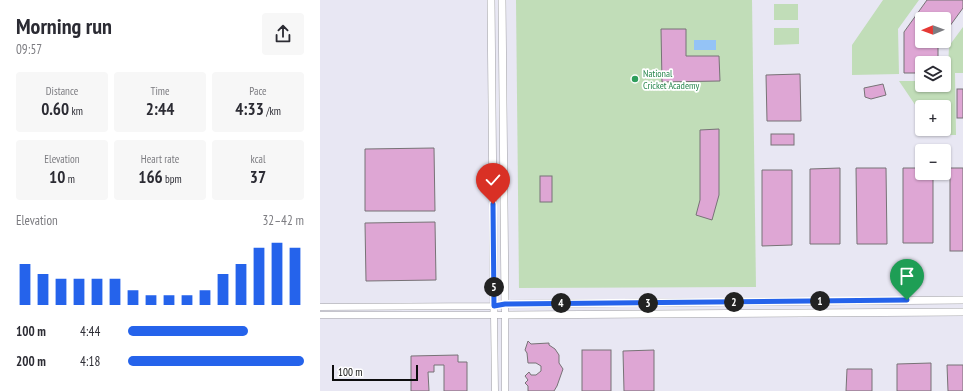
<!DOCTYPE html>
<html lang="en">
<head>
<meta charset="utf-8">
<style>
	body { margin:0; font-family:"PT Sans Narrow",sans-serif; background:#f7f7f7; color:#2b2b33; height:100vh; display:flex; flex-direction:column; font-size:15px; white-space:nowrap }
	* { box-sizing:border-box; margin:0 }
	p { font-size:13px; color:#7c7c81 }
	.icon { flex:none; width:22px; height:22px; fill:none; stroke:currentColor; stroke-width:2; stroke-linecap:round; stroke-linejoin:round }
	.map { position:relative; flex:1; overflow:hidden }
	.drawer { display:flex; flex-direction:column; background:#fff; width:320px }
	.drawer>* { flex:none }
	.needle { width:26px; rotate:269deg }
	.tools { position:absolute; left:595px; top:12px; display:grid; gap:8px }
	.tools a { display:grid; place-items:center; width:36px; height:36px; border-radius:4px; background:#fff; box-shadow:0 1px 3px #0004; font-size:20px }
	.scale { position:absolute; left:12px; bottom:10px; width:86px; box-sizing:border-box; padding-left:4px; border:2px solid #0d0d0e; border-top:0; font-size:11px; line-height:14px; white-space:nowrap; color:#0d0d0e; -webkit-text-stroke:3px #fff; paint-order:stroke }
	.pin { position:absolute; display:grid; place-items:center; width:34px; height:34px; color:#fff; margin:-41px -17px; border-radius:50% 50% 50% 0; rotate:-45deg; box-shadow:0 0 4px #0007 }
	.pin .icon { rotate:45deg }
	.km { position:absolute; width:20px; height:20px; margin:-10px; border-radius:50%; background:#222; color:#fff; font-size:11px; line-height:20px; text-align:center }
	.round { display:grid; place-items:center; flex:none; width:42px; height:42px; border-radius:4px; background:#f7f7f7 }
	.summary { display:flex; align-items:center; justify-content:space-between; height:68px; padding:0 16px }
	h1 { font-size:22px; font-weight:700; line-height:30px }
	.metrics { display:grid; grid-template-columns:repeat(3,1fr); gap:6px; height:68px; padding:4px 16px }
	.metrics div { display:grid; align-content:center; border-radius:4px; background:#f7f7f7; text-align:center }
	.metrics b { font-size:17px; font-weight:700 }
	.metrics small { font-size:11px; font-weight:400 }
	.metrics p { font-size:11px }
	.chart { height:112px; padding:8px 16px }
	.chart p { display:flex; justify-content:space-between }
	.chart svg { width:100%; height:72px; margin-top:4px; stroke:#2563eb; stroke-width:6 }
	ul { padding:0 16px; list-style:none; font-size:13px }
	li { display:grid; grid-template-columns:64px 48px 1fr; align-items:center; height:30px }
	li i { height:10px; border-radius:5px; background:#2563eb }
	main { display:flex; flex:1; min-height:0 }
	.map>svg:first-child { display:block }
	.built { fill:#e8e7f3; fill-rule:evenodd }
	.green { fill:#c1ddb8 }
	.water { fill:#94c3f6 }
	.building { fill:#dea6d4; stroke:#777376 }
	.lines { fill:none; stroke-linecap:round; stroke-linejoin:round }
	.tertiary-casing { stroke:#a1a1a5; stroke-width:7 }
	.secondary-casing { stroke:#a1a1a5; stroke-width:8 }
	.tertiary { stroke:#fff; stroke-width:6 }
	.secondary { stroke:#fff; stroke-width:7 }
	.route-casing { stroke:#fff; stroke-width:8 }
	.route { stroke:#2563eb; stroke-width:5 }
	.leisure-dot { fill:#2e9e5b; stroke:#fff; stroke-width:1.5 }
	.labels { text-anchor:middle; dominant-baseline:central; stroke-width:3.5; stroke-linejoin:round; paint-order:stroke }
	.leisure-label { font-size:10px; fill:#27864d; stroke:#fff; text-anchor:start }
</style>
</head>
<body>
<main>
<section class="drawer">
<div class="summary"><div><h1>Morning run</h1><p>09:57</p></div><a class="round"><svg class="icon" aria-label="share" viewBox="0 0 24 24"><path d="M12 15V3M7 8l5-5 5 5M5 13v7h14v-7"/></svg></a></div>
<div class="metrics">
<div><p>Distance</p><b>0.60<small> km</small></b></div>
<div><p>Time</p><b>2:44</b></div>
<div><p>Pace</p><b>4:33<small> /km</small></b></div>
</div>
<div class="metrics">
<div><p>Elevation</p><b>10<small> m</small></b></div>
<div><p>Heart rate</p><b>166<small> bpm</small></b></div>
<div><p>kcal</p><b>37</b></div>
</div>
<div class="chart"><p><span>Elevation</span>32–42 m</p>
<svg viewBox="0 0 160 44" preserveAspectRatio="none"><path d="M5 44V19M15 44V25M25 44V28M35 44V28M45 44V28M55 44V28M65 44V35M75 44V38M85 44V38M95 44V38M105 44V35M115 44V25M125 44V19M135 44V9M145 44V6M155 44V9"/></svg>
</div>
<ul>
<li><b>100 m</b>4:44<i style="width:68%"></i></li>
<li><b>200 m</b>4:18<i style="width:100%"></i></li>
</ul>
</section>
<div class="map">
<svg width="643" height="391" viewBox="0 0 643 391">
	<rect width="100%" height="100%" fill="#f0f0f4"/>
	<!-- built -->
	<path class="built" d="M0 0H643V391H0ZM602 19H624V41H602ZM602 63H624V85H602ZM602 107H624V129H602ZM602 151H624V173H602Z"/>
	<!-- green -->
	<g class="green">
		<path d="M196 0H432L436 287 199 288Z"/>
		<path d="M563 0H599L578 29 579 74 532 75V45Z"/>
		<rect x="454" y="4" width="24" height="16"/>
		<path d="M643 27V73H635L636 135H619L611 129H624V107H602V115L579 81H602V85H624V79L628 70 629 46Z"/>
		<path d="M454 28H479V44L454 45Z"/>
	</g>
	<!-- water -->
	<rect class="water" x="374" y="40" width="22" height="10"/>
	<!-- building -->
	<g class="building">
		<path d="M607 0H643V8L624 34V19H602V41H618V63H602V73H584V32Z"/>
		<path d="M341 29H366V56H399L400 81 342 82Z"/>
		<path d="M480 74 481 121H447L446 75Z"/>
		<path d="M563 84 566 95 551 99 545 97 544 88Z"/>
		<rect x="637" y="89" width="6" height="29"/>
		<path d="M399 129V195L392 220 376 215 380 200V130Z"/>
		<rect x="451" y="134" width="23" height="11"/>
		<path d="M114 148 115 211H45V149Z"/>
		<path d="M520 168V244H490V169Z"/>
		<path d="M536 168H566L567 244H537Z"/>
		<path d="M583 168H602V173H613V243H583Z"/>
		<rect x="630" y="168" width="13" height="83"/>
		<path d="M442 170H472V245L442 246Z"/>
		<rect x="220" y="176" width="12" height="26"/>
		<path d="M115 222 116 280 46 281 45 223Z"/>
		<path d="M208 341 211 344 229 343V345L235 349 239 355V363L243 369 237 386 234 391H208V386L205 383 208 380 205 376 209 372 211 375H216L221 371V366L216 363H208L207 353 205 350Z"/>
		<rect x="262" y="350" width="29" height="41"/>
		<path d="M334 350V391H304L303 351Z"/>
		<path d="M138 355V362H147V391H124V365H114V372H108L109 391H91V356Z"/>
		<path d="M611 363V391H577V364Z"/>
		<path d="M627 365H643V391H628Z"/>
		<path d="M527 369H552V391H526Z"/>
	</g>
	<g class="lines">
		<defs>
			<g id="tertiary">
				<path d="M0 307 174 306 185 304V391"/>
				<path d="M0 315H185"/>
				<path d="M174 315 175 391"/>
			</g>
			<g id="secondary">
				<path d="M171 0 174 315"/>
				<path d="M182 0 185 304 643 300"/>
				<path d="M185 315 643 312"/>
			</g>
		</defs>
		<!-- tertiary casing -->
		<use href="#tertiary" class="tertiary-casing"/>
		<!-- secondary casing -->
		<use href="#secondary" class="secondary-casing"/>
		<!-- tertiary -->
		<use href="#tertiary" class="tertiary"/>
		<!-- secondary -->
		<use href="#secondary" class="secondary"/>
	</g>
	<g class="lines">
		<defs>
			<path id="route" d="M173 204 174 306 185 304 587 300"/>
		</defs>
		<!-- route casing -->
		<use href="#route" class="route-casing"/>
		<!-- route -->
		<use href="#route" class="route"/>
	</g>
	<!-- markers -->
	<circle class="leisure-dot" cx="315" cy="79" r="4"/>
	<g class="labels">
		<!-- leisure labels -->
		<g class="leisure-label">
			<text x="323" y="73">National<tspan x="323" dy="12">Cricket Academy</tspan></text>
		</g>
	</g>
</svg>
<div class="tools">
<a><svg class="needle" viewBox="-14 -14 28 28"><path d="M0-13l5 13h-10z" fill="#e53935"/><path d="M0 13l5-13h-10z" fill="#7c7c81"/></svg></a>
<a><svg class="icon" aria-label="layers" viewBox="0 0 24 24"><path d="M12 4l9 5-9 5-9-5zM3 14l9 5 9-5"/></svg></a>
<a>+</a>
<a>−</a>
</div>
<div class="scale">100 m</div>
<div class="pin" style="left:587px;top:300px;background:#1e9e55"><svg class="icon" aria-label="arrive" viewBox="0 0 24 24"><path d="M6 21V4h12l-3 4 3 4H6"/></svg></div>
<div class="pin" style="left:173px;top:204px;background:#d93025"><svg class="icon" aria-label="check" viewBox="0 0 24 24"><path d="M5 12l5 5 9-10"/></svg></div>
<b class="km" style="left:500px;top:301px">1</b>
<b class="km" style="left:414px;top:302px">2</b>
<b class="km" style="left:328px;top:303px">3</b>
<b class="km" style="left:241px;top:303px">4</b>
<b class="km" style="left:174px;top:287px">5</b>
</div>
</main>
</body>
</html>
